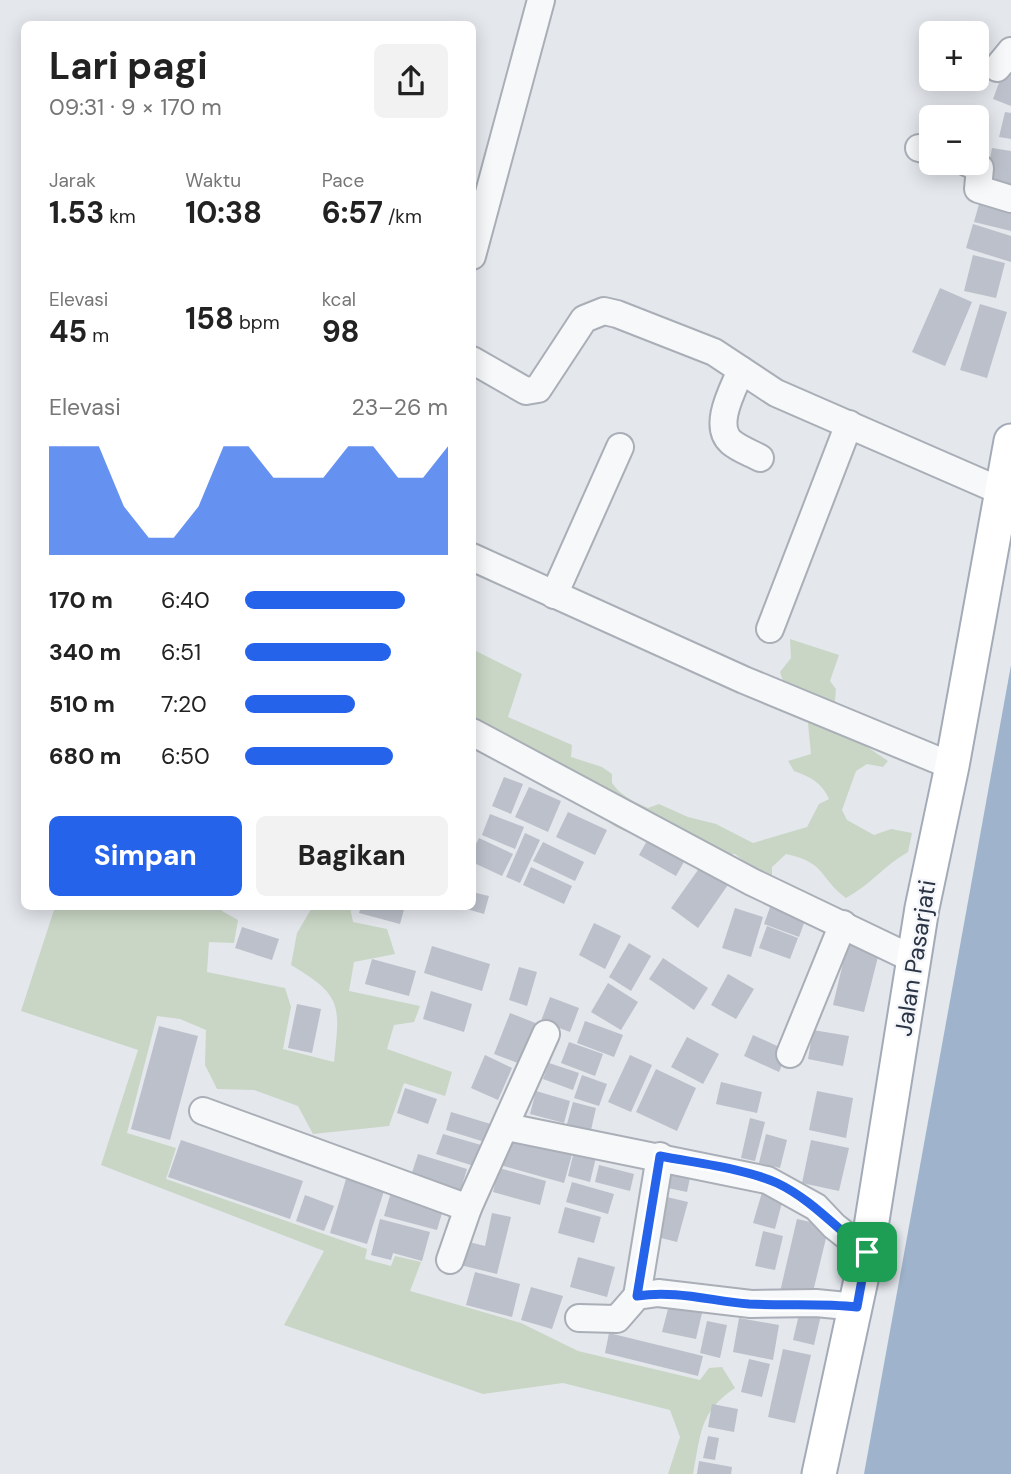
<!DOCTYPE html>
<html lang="id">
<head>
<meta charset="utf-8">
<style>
	body { margin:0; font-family:"DM Sans",sans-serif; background:#f2f2f2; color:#222; height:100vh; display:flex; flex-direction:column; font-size:26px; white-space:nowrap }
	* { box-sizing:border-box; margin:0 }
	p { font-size:23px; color:#767676 }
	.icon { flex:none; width:38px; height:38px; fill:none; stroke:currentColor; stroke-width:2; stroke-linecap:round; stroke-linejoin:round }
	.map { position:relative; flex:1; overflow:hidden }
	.side { position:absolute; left:21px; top:21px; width:455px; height:889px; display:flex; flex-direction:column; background:#fff; border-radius:10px; box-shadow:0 4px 18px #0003 }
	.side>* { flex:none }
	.fabs { position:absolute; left:919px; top:21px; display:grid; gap:14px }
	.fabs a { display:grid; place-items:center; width:70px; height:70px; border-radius:10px; background:#fff; box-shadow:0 4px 18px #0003; font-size:35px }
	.pin { position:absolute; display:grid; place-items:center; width:60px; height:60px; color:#fff; margin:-30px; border-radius:14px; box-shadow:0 4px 10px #0006 }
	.round { display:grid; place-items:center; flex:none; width:74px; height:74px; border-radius:10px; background:#f2f2f2 }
	.headline { display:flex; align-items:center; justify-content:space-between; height:119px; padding:0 28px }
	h1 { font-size:38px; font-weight:700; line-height:52px }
	.metrics { display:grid; grid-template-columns:repeat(3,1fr); gap:10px; height:119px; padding:7px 28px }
	.metrics div { display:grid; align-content:center }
	.metrics b { font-size:30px; font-weight:700 }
	.metrics small { font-size:19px; font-weight:400 }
	.metrics p { font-size:19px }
	.chart { height:196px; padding:14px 28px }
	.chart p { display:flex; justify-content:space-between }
	.chart svg { width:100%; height:126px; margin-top:7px; fill:#2563eb; opacity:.7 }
	.cta { display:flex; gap:14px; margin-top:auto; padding:14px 28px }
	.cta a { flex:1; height:80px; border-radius:10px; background:#2563eb; color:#fff; font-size:28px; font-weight:700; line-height:80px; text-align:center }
	.cta a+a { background:#f2f2f2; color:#222 }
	ul { padding:0 28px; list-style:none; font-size:23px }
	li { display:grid; grid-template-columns:112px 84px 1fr; align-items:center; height:52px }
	li i { height:18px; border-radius:9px; background:#2563eb }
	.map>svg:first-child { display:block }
	.green { fill:#c9d6c5 }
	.water { fill:#9fb4cc }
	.building { fill:#bbc0ca }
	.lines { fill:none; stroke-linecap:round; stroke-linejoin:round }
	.minor-casing { stroke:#a9aeb7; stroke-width:30 }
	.major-casing { stroke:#a3abb8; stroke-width:37 }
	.minor { stroke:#f7f8fa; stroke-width:26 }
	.major { stroke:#fff; stroke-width:33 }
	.route-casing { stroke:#fff; stroke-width:14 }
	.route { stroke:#2563eb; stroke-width:9 }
	.labels { text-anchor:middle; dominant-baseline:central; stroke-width:5; stroke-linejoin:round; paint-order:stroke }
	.street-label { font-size:24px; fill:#2b3445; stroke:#f4f6f9 }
</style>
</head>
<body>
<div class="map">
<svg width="1011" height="1474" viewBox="0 0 1011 1474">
	<rect width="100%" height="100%" fill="#e4e7ec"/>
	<!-- green -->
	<g class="green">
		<path d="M790 639 839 655 830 681 836 689 835 701 855 728 851 736 888 761 883 767 867 764 856 771 842 810 847 820 874 835 891 829 912 833 908 852C885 865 870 885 846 898 818 877 827 863 786 854L772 867V877L758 873 735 854C712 854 630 838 613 825 595 812 578 800 559 788L551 792 494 756 473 749 472 649 522 674 508 717 572 745 571 757 602 767 612 774V783C621 796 633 801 648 808L659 804 688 817 716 824 753 843 807 827 819 804 829 799C822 783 811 777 794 771L788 761 811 754 807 713 786 690 780 672 791 658Z"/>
		<path d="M313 906 350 907 353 922 387 929 395 954 354 962 349 991 420 1006 414 1022 394 1025 387 1049 452 1072 445 1096 404 1083 389 1126 313 1134 298 1106 254 1090 217 1089 205 1065 206 1030 180 1019 157 1016 127 1133 176 1148 166 1179 367 1249 365 1259 391 1266 395 1256 421 1262 410 1291 521 1323 578 1351 700 1380 709 1368 722 1367 735 1388C699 1412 701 1434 693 1474H668L680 1437 670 1410 563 1383 483 1394 284 1325 324 1251 101 1165 138 1050 21 1011 55 907H222V911L238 920 234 943 209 942 207 972 285 988 291 1007 283 1049 334 1062C340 1005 343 996 291 965L297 933Z"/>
	</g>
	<!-- water -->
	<path class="water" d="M1011 665V1474H864Z"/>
	<!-- building -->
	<g class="building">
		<path d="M1004 69 1011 72V106L993 99Z"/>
		<path d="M1005 112 1011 113V139L999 137Z"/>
		<path d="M992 148 1011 151V195L984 190Z"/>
		<path d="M979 204 1011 212V231L974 222Z"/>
		<path d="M973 224 1011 236V262L966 248Z"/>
		<path d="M973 255 1005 263 996 298 964 291Z"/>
		<path d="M940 288 972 302 945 366 912 352Z"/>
		<path d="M980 304 1007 312 987 378 960 370Z"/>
		<path d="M504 777 523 784 511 814 492 806Z"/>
		<path d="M529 787 561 801 548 832 515 817Z"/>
		<path d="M568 812 607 830 595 855 556 837Z"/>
		<path d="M490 814 524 827 515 849 482 835Z"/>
		<path d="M653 830 690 851 676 876 639 855Z"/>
		<path d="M525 833 540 840 520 883 506 877Z"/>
		<path d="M479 838 513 854 502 876 472 862V852Z"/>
		<path d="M543 842 584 862 575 881 533 861Z"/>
		<path d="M705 860 732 879 698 928 671 908Z"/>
		<path d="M531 867 572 886 564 904 523 885Z"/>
		<path d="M472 892 489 896 484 914 460 907 472 906Z"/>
		<path d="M773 899 808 912 799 937 764 924Z"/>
		<path d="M361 906H405L400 924 359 913Z"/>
		<path d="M735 908 763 917 751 957 722 948Z"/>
		<path d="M594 923 621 936 605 969 579 955Z"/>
		<path d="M767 926 798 938 790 959 759 948Z"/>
		<path d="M242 927 279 939 272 960 235 948Z"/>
		<path d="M848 942 880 949 864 1012 833 1005Z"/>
		<path d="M629 943 651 956 631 991 609 977Z"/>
		<path d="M432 946 490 964 482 991 424 973Z"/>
		<path d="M663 958 708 988 694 1010 649 979Z"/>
		<path d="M372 959 416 971 409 996 365 984Z"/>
		<path d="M519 967 537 972 527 1006 509 1000Z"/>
		<path d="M728 974 754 989 736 1019 711 1005Z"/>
		<path d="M608 983 638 1002 621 1030 591 1012Z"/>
		<path d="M431 991 472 1004 464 1032 423 1019Z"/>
		<path d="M550 997 579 1008 570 1032 541 1021Z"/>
		<path d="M297 1004 321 1009 312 1053 288 1048Z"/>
		<path d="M510 1013 538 1024 523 1065 494 1054Z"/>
		<path d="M585 1021 623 1035 614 1057 577 1043Z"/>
		<path d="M159 1026 198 1036 170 1140 131 1129Z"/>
		<path d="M813 1030 849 1036 843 1066 808 1059Z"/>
		<path d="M753 1035 788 1051 779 1072 744 1056Z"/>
		<path d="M687 1037 719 1054 703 1084 671 1067Z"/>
		<path d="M569 1042 603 1054 595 1076 561 1063Z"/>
		<path d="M485 1055 512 1068 498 1100 471 1088Z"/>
		<path d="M630 1055 652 1065 631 1112 608 1102Z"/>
		<path d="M549 1063 579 1073 573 1090 543 1079Z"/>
		<path d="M656 1069 696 1088 677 1131 636 1112Z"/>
		<path d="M582 1075 607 1084 599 1106 574 1098Z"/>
		<path d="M721 1082 762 1092 757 1113 716 1104Z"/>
		<path d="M405 1088 437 1099 428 1124 397 1113Z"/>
		<path d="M536 1091 570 1101 564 1123 530 1114Z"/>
		<path d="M817 1091 853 1098 846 1138 809 1130Z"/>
		<path d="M573 1102 596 1108 591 1130 567 1124Z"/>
		<path d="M451 1112 494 1125 488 1143 446 1130Z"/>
		<path d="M750 1118 765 1122 755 1161 741 1158Z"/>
		<path d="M443 1134 481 1145 474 1166 436 1154Z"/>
		<path d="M508 1134 573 1151 564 1183 500 1165Z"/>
		<path d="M766 1134 787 1140 780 1168 759 1163Z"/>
		<path d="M181 1140 303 1181 290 1219 168 1177Z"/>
		<path d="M811 1140 849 1148 839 1191 802 1183Z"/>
		<path d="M576 1143 598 1149 590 1182 568 1176Z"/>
		<path d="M418 1154 467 1169 459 1195 410 1179Z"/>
		<path d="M599 1165 634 1174 630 1191 595 1182Z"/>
		<path d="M667 1167 691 1173 687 1192 663 1187Z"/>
		<path d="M499 1168 546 1181 540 1205 493 1192Z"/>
		<path d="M346 1179 384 1191 367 1244 330 1233Z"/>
		<path d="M572 1182 614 1194 608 1214 566 1202Z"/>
		<path d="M392 1189 445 1203 437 1230 384 1216Z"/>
		<path d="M763 1189 784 1195 775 1229 753 1223Z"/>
		<path d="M305 1195 334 1206 324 1231 296 1221Z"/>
		<path d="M667 1197 688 1202 677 1242 657 1237Z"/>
		<path d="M565 1207 601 1217 594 1243 558 1233Z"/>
		<path d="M492 1213 511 1217 497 1274 456 1264 461 1240 485 1246Z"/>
		<path d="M380 1219 430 1232 422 1261 393 1253 391 1260 371 1255Z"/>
		<path d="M797 1219 829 1226 811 1300 780 1292Z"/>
		<path d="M763 1231 783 1236 775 1270 755 1266Z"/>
		<path d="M578 1257 615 1267 607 1297 570 1287Z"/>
		<path d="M475 1272 520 1284 512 1317 466 1305Z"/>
		<path d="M531 1287 563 1296 552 1329 521 1320Z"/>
		<path d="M669 1305 702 1313 696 1339 662 1332Z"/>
		<path d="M800 1310 821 1315 814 1345 793 1340Z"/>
		<path d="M739 1318 779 1325 773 1360 733 1352Z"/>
		<path d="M707 1321 727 1325 720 1358 700 1353Z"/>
		<path d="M609 1333 703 1356 698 1376 605 1353Z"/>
		<path d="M783 1349 811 1355 795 1423 768 1417Z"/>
		<path d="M749 1359 770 1364 762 1397 741 1392Z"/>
		<path d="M712 1404 738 1409 734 1432 708 1427Z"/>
		<path d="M708 1436 719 1438 715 1460 703 1458Z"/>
		<path d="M699 1461 732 1467 731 1474H697Z"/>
	</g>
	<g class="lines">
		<defs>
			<g id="minor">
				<path d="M997 68 1011 51"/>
				<path d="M919 148 931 151"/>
				<path d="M968 163 980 168 978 189 1011 199"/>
				<path d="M472 256 541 0"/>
				<path d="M472 360 526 391 538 389 584 319 604 311 617 314 714 352 776 393 1003 492"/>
				<path d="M741 370C734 388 712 425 731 442 739 449 751 453 760 458"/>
				<path d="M472 557 744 680 952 766"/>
				<path d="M554 595 620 447"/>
				<path d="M770 629 849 424"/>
				<path d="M472 732 752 882 913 959"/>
				<path d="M790 1054 843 924"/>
				<path d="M203 1111 468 1208"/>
				<path d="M507 1127 767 1180 816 1207 834 1226 867 1252"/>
				<path d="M450 1260 468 1208 546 1034"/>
				<path d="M637 1296 660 1156"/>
				<path d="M579 1318 617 1319 637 1296 658 1293 751 1304 816 1303 857 1307"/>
			</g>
			<path id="major" d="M819 1474 867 1252 922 908 952 766 1011 441"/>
		</defs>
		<!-- minor casing -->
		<use href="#minor" class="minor-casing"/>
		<!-- major casing -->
		<use href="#major" class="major-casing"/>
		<!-- minor -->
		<use href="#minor" class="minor"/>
		<!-- major -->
		<use href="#major" class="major"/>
	</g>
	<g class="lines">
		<defs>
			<path id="route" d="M660 1156C695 1163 744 1168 777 1183 811 1199 837 1229 867 1252L857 1307C821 1303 785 1306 749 1304 711 1301 676 1290 637 1296Z"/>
		</defs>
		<!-- route casing -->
		<use href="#route" class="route-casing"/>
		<!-- route -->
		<use href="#route" class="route"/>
	</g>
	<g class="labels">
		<!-- street labels -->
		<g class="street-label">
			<text transform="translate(915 958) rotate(-81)">Jalan Pasarjati</text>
		</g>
	</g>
</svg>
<div class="fabs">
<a>+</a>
<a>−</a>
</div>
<div class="pin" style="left:867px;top:1252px;background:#1e9e55"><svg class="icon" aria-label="arrive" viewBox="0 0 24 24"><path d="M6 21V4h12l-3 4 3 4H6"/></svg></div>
<section class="side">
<div class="headline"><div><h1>Lari pagi</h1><p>09:31 · 9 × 170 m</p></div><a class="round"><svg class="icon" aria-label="share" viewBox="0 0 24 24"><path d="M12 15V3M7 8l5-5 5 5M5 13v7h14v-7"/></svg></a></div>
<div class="metrics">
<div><p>Jarak</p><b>1.53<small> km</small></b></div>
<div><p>Waktu</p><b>10:38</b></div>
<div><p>Pace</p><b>6:57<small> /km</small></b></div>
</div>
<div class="metrics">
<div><p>Elevasi</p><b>45<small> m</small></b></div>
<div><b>158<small> bpm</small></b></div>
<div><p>kcal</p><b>98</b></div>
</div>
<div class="chart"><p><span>Elevasi</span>23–26 m</p>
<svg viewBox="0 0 160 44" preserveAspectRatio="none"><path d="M0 44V6L10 6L20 6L30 27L40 38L50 38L60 27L70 6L80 6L90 17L100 17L110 17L120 6L130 6L140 17L150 17L160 6V44z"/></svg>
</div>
<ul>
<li><b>170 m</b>6:40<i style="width:79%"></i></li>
<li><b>340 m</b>6:51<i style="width:72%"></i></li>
<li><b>510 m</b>7:20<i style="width:54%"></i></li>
<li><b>680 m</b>6:50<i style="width:73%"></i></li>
</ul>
<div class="cta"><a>Simpan</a><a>Bagikan</a></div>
</section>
</div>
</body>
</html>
